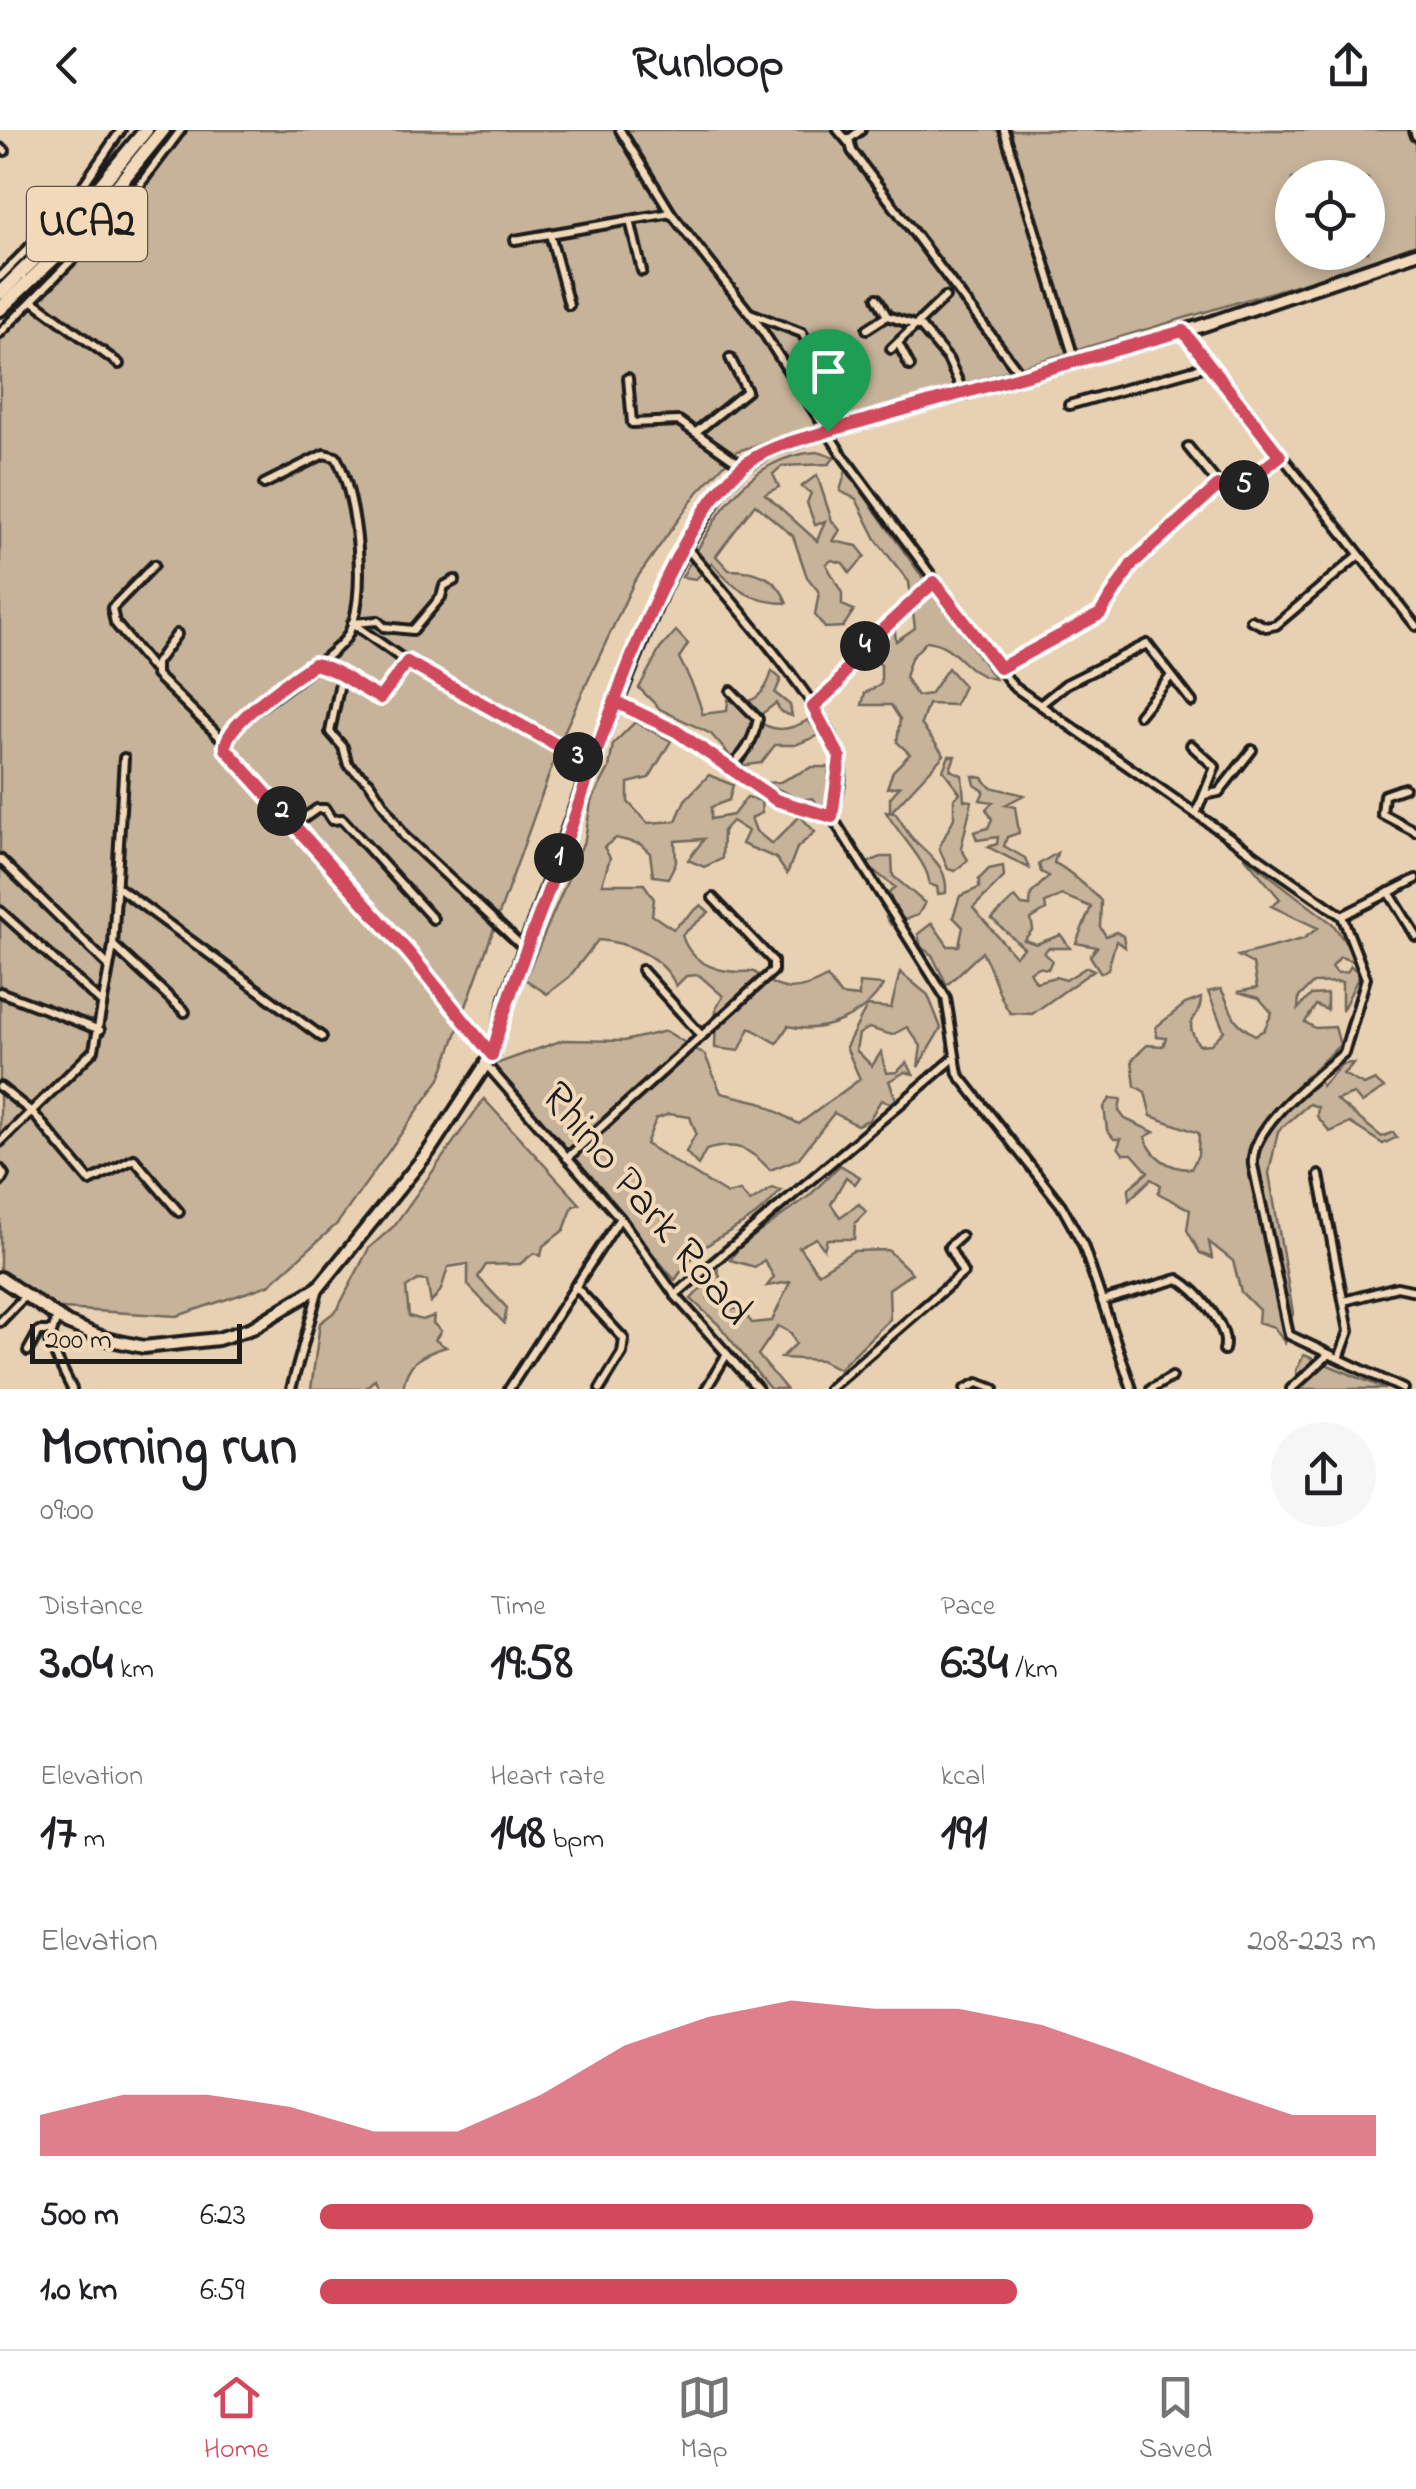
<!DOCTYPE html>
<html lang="en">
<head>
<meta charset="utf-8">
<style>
	body { margin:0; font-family:"Indie Flower",sans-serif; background:#f6f6f6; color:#202124; height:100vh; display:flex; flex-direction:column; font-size:38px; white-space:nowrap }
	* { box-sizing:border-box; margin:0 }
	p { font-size:32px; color:#757577 }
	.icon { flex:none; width:55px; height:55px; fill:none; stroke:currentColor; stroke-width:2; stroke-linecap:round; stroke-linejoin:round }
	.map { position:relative; height:1259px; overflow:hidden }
	.details { display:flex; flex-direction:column; background:#fff; flex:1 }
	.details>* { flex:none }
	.buttons { position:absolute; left:1275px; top:30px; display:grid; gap:20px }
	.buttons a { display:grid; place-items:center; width:110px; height:110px; border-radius:50%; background:#fff; box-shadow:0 5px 15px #0003; font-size:50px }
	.scale { position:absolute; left:30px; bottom:25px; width:212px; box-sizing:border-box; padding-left:10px; border:5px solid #1c1c1c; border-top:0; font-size:28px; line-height:35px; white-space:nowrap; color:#1c1c1c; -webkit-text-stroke:8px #f1d9b9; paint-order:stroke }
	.pin { position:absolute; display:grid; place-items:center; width:85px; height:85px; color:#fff; margin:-102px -42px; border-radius:50% 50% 50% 0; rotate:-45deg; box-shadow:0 0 10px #0007 }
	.pin .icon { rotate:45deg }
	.km { position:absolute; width:50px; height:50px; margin:-25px; border-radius:50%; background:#222; color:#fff; font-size:28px; line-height:50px; text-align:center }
	.round { display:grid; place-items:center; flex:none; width:105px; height:105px; border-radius:52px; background:#f6f6f6 }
	.overview { display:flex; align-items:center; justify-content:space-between; height:170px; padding:0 40px }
	h1 { font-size:55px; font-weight:800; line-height:75px }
	.metrics { display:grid; grid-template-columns:repeat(3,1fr); gap:15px; height:170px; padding:10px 40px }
	.metrics div { display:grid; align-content:center }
	.metrics b { font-size:50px; font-weight:800 }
	.metrics small { font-size:28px; font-weight:400 }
	.metrics p { font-size:28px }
	.chart { height:280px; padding:20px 40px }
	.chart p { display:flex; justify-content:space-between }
	.chart svg { width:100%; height:180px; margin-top:10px; fill:#d1495b; opacity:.7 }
	ul { padding:0 40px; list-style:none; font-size:32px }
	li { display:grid; grid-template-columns:160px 120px 1fr; align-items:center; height:75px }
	li i { height:25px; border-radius:12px; background:#d1495b }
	header { display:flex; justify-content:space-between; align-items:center; height:130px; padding:0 40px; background:#fff; font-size:45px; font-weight:800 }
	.dock { display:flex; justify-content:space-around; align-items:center; height:140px; border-top:2px solid #e0e0e0; background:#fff; font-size:28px; color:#757577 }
	.dock a { display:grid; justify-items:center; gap:5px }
	.dock .active { color:#d1495b }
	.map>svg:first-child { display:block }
	.green { fill:#c7b39a; stroke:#72685b; stroke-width:2.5; fill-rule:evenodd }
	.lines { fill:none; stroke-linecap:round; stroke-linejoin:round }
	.street-casing { stroke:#1c1c1c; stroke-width:14 }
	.secondary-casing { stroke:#1c1c1c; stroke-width:18 }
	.highway-casing { stroke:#1c1c1c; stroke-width:20 }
	.street { stroke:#f1d9b9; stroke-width:6 }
	.secondary { stroke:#f1d9b9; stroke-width:10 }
	.highway { stroke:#f1d9b9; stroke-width:12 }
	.route-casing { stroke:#fff; stroke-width:20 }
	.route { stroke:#d1495b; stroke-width:12 }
	.labels { text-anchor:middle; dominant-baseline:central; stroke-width:8; stroke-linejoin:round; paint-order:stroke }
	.shield { fill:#f1d9b9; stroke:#5c554b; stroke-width:2.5 }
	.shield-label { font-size:42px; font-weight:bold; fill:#1c1c1c }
	.street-label { font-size:45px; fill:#1c1c1c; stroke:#f1d9b9 }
</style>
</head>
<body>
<header><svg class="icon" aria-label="back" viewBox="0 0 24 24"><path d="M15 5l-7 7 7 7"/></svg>Runloop<svg class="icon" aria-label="share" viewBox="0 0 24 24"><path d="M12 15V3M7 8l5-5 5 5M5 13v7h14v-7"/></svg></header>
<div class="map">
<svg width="1416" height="1259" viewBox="0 0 1416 1259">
	<rect width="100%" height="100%" fill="#e8d1b3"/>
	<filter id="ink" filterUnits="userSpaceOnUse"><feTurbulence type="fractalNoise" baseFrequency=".01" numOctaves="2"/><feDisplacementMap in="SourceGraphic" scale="20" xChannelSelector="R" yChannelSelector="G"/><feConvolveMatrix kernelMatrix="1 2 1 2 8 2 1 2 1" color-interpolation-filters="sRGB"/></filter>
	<g filter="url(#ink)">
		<!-- green -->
		<g class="green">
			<path d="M187 0H1416V114L1336 143 737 321 698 362 634 452 565 600 440 949 337 1094 269 1155 177 1186 29 1177 0 1148V209L82 128ZM1292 48H1368V122H1292Z"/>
			<path d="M817 322 835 327 829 334 782 336 773 344 779 357 765 364 817 411 825 391 815 395 807 373 811 363 801 357 817 345 832 391 840 400 833 411 857 416 865 426 850 443 843 433 832 430 826 434 842 463V475L854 480 843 497 825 498 815 485 819 462 807 447 793 406 755 374 716 426 729 440C756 440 777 446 787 473 753 473 733 459 712 433L696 449 682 447C715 389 744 327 817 322Z"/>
			<path d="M846 340 995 549C962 544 959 515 927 511L911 528 905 547 917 566 930 564 948 538 964 556 955 575 928 574 921 594 944 625 890 683V668L900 656 887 658 893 641 910 624 897 612 900 589 891 575H862L865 563 881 554V535L868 523H858L861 505 894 494 896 511 915 498 909 452 877 411 856 369 840 361Z"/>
			<path d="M676 501 688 514 679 528C686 541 701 571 702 584L727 581 728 570C753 578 766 563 772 541L781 549 775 563 790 575 792 586 781 582 776 573 755 589C773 603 789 601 808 590L820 605 795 615H775L761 633 739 636 711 604 660 579 639 558 660 519Z"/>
			<path d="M635 592 671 611 649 648 628 653V672L648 693 676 691 685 670 709 645 733 655 729 670 711 677V689L733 685 747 667 761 671 762 683 751 688 756 701 772 714 800 686 815 702 797 718 787 744 776 728 742 714 748 701 732 691 723 701 722 729 704 737 688 730 704 709 675 711 676 732 668 748 653 746 650 723 640 714 616 708 604 717 610 728 602 754H644L654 769 652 785 673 799 701 775 709 782 682 805C691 836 724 845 753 841 781 863 796 864 827 847L840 865 859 867V853L883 855C866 886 821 905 788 896L777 913 750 898 739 921 715 918 716 879 723 866 699 845 686 846 676 856C664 827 628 812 598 810L569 847 547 864 525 849 585 709 591 672 609 638 613 614Z"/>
			<path d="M949 626H955L950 640 962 645 964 670 972 671 961 718 968 730 955 741 948 739 939 718 954 688V669L960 663 943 640Z"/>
			<path d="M812 637H829L827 674 819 676 813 668 801 670 765 653 780 652Z"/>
			<path d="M973 646 983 648 990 657 1024 665 1005 675 1015 677 1019 703 1007 707 1004 716 1025 728 1029 738 988 717 997 714 998 707 977 710 974 702 988 698 992 689 986 679 993 672 980 670 984 661 975 655Z"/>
			<path d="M886 682 895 683C902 691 906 703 914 710 931 727 948 737 946 763L938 764 937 757 929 754C931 736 896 701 886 682Z"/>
			<path d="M1057 723 1054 733C1064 736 1093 762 1101 771L1100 797 1106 806 1116 802 1123 806 1125 817 1116 811 1108 839 1101 843 1090 826 1097 817 1076 813 1091 777 1062 765 1045 773 1046 780 1031 789 1033 799 1024 810 1036 814 1061 805 1070 818H1048L1044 823 1052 830 1048 839 1038 837 1030 842 1036 852 1055 847 1066 850 1087 837 1094 840 1032 884 1010 883C996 864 995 843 982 822L947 855 932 825 921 817 918 804 932 793 948 816H959L963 797 953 787 960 766 979 758V749L989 739 1003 736 1004 747 973 778 1015 826 1024 818 992 789 1015 767 1022 775 1030 776 1031 764 1049 746 1041 742 1039 734Z"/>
			<path d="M1244 726 1333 794 1359 833 1340 827 1332 837 1337 843 1347 842 1351 836 1360 844 1342 881V852L1313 853 1299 867 1298 879 1311 865 1327 864V880L1316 875 1305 892 1315 898 1335 897 1340 915 1313 940 1322 956 1342 934 1354 933 1343 944 1364 955 1375 950 1384 958 1362 973 1354 964 1336 970 1382 1007 1393 1002 1397 1007 1383 1014 1350 993 1330 1002 1317 986 1318 977 1309 974 1278 1001 1269 1043 1293 1183 1285 1213 1274 1197 1258 1192 1259 1180 1241 1162 1233 1131 1209 1112 1212 1128 1200 1123 1187 1100 1190 1080 1158 1063 1161 1055 1151 1049 1129 1070V1058L1148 1042 1132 1024H1123L1118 1017 1121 1009H1114L1107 1000 1104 977 1111 968 1121 969 1119 981 1125 989 1154 1002 1145 1007C1152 1028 1170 1039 1191 1039L1198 1025 1199 1003 1151 986 1145 962 1135 956 1132 930 1147 915 1163 916 1166 908 1157 907 1156 897 1185 874 1201 868C1201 892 1180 887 1199 915L1211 914 1224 901 1208 862 1221 859C1234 881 1228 890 1255 905L1264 900 1272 883 1259 868 1238 862 1257 858 1253 834 1238 826 1303 809 1318 798 1271 776 1280 769Z"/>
			<path d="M881 727H892L893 746 925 773 918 785 891 795 886 787 895 779 889 763 895 757 865 734Z"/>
			<path d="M900 842 928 865 941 898 918 937 921 916 907 897 892 905 869 898 859 904 856 920 872 936 881 922 886 943 897 942 907 932 913 944 905 942 889 951 896 969 891 973 881 970 869 990 857 995 834 983 798 1029 770 1040C750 1018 735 1011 706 1020L698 1035 686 1022 696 1003 690 987 669 984 656 989 646 1014 727 1064 740 1061 750 1072 772 1058 781 1060C745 1106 707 1099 675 1150L493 935 563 910 624 911 666 901 705 925 721 963 760 972 799 994 860 949 846 917 867 876 891 878Z"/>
			<path d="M484 969 580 1074 573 1076 564 1100 543 1116 541 1126 534 1123 520 1134 486 1135 478 1147 507 1178 504 1193 468 1155V1134L448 1137 441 1160 431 1173 427 1151 418 1150 406 1158 409 1186 422 1190 434 1186 433 1193 441 1201 435 1210 446 1217C421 1224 406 1233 403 1259H379L375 1249 365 1259H311L320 1193 337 1180 369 1118 394 1096Z"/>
			<path d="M840 1035 860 1047 855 1054 846 1047 831 1074 840 1087 859 1074 866 1082 855 1093 854 1109H827L824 1119 816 1108 799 1117 818 1143 853 1121 888 1120 912 1143 889 1159 890 1189 839 1239 821 1230 781 1228 796 1214 791 1203 778 1196 758 1225 786 1259H770L719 1195 691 1169 718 1140 722 1155 708 1168 725 1178 741 1179 752 1193 772 1191 790 1152 767 1156 774 1147 764 1130 755 1137 730 1130 740 1116 809 1066Z"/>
			<path d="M1304 1225 1386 1259H1298L1296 1240Z"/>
		</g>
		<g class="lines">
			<defs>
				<g id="street">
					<path d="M620 0 671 83 758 194 843 326 1013 556 1342 786 1366 848 1344 923C1316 947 1249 996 1253 1035L1289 1205 1403 1259"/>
					<path d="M838 0 849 13"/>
					<path d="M861 0 849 9 852 21 1021 245"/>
					<path d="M1004 0 1075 231"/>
					<path d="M1414 0 1416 6"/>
					<path d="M0 18 5 21"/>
					<path d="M630 90 642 141"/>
					<path d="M550 104 569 175"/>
					<path d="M515 110 671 83"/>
					<path d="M0 147 66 80 121 0"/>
					<path d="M877 168 887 186 921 197 948 229 963 262"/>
					<path d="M33 171 119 234"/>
					<path d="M750 183 802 203 814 224"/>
					<path d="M867 199 887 186"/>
					<path d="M1183 201 1416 496"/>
					<path d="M0 203 120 81 181 0"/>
					<path d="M898 213 910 236"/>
					<path d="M891 219 945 167"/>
					<path d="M628 248 632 293 679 291 743 336"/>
					<path d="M1069 275 1210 235"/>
					<path d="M696 302 747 261 730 228"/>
					<path d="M1188 317 1228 366 1280 326"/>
					<path d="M264 354 324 324 336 327C357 364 370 472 346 508 333 527 254 580 231 599L227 619 408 821 491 924"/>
					<path d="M686 417C721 459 830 580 840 627 844 647 837 668 832 687L946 868 958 944 1061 1075 1083 1115 1132 1259"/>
					<path d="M455 450 444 456 441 467 413 500 384 497 378 491 352 493 407 532 591 635"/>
					<path d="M1251 490 1266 497 1276 495 1359 425"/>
					<path d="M177 504 156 533V545L224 611"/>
					<path d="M314 534C339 539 356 557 381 568L407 532"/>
					<path d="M1000 538 1101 485 1132 434 1218 355"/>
					<path d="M153 539 115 493 112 478 154 435"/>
					<path d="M342 543 330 602 343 617 348 635 369 652 404 706 525 819"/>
					<path d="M618 572 676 601 776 670 832 687"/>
					<path d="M1040 575 1066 554 1147 514 1192 572"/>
					<path d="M813 577 837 555 854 526 934 452"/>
					<path d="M1139 585 1171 546"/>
					<path d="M1191 615 1215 637 1196 684"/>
					<path d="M727 639C745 626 753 611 758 589L731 561"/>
					<path d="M1404 658 1384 665 1382 684 1416 702"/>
					<path d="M1204 665 1219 662 1252 620"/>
					<path d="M294 695 317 679H325L332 690 342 689 433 789"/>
					<path d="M0 729 108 835"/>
					<path d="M119 758 322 907"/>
					<path d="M1389 762 1416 806"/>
					<path d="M0 781 102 873"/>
					<path d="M1342 786 1416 749"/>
					<path d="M114 816 185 882"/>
					<path d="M642 840 702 906"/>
					<path d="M0 862 100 900"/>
					<path d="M484 932 620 1088 675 1165 758 1259"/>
					<path d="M0 957 33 983 90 1051 134 1029 179 1082"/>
					<path d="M0 1012 94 920 113 816 124 628"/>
					<path d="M567 1028 773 841V831L713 768"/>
					<path d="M0 1039 4 1045 0 1052"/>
					<path d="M1319 1045 1349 1201 1340 1226"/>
					<path d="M575 1156 624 1209 622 1223 600 1259"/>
					<path d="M675 1165 952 930"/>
					<path d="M1102 1171 1178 1149C1197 1160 1231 1198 1224 1220"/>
					<path d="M1344 1171 1397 1157 1416 1161"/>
					<path d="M57 1187 49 1212 72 1259"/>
					<path d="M0 1192 24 1167"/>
					<path d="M28 1221 39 1201H50"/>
					<path d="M291 1259 319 1158"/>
					<path d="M509 1259 620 1088"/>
					<path d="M706 1259 727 1224"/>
					<path d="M829 1259 963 1143 949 1117 961 1106"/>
					<path d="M965 1259 978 1253 994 1259"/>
					<path d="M1151 1259 1172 1247"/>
					<path d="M1291 1259 1328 1225"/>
				</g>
				<path id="secondary" d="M0 1148 67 1193 106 1209 144 1217 218 1209 252 1198 319 1157 429 1021 492 925 507 868 591 635 663 458 685 416 720 361 743 336 770 320 828 301 1198 197 1416 123"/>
				<g id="highway">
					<path d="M0 163 64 100 146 0"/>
					<path d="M0 179 76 107 163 0"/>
				</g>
			</defs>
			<!-- street casing -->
			<use href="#street" class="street-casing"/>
			<!-- secondary casing -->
			<use href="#secondary" class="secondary-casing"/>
			<!-- highway casing -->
			<use href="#highway" class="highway-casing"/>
			<!-- street -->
			<use href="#street" class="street"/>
			<!-- secondary -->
			<use href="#secondary" class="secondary"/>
			<!-- highway -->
			<use href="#highway" class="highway"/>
		</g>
	</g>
	<g class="lines" filter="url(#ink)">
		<defs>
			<path id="route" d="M828 301C801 310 767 316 744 335 666 401 603 604 569 703 544 777 512 849 492 925L408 822 226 619C221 595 294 548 314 534 339 539 356 557 380 568L407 532 591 634 616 572 676 601 776 670 832 687 840 627 813 577 837 555 854 526 934 452 1000 538 1100 484 1132 434 1218 356 1230 365 1280 326 1183 201 828 301"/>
		</defs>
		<!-- route casing -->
		<use href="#route" class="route-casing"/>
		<!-- route -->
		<use href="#route" class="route"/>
	</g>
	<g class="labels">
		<!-- shield labels -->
		<rect class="shield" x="27" y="57" width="120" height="74" rx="8"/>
		<g class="shield-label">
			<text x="87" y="94">UCA2</text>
		</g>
		<!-- street labels -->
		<g class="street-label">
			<text transform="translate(645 1075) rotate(50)">Rhino Park Road</text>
		</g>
	</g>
</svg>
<div class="buttons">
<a><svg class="icon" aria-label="locate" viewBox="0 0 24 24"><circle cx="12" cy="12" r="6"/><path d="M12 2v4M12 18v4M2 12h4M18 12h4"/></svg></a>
</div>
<div class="scale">200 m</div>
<div class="pin" style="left:828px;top:301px;background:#1e9e55"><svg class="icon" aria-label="arrive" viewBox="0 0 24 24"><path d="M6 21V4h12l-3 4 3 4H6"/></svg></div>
<b class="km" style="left:559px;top:728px">1</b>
<b class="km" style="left:282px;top:681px">2</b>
<b class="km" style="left:578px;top:627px">3</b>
<b class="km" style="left:865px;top:516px">4</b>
<b class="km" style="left:1244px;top:355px">5</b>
</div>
<section class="details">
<div class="overview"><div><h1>Morning run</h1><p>09:00</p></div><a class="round"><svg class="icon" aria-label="share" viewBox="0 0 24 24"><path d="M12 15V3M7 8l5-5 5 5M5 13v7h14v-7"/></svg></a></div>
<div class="metrics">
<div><p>Distance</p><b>3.04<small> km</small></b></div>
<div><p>Time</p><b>19:58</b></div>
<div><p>Pace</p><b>6:34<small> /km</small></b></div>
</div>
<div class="metrics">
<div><p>Elevation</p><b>17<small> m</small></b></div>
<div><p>Heart rate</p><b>148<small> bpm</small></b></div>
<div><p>kcal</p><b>191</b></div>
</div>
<div class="chart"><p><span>Elevation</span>208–223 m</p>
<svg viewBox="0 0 160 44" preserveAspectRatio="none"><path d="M0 44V34L10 29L20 29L30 32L40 38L50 38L60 29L70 17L80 10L90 6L100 8L110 8L120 12L130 19L140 27L150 34L160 34V44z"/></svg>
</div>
<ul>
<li><b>500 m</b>6:23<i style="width:94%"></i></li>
<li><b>1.0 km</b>6:59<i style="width:66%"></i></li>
</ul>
</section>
<nav class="dock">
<a class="active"><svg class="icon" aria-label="home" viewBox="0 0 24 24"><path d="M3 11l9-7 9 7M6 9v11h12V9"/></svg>Home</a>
<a><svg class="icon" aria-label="map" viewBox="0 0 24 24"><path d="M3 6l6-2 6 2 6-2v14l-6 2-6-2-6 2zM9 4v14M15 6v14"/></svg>Map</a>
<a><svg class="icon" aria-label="saved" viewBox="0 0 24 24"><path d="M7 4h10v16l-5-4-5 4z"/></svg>Saved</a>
</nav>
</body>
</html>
